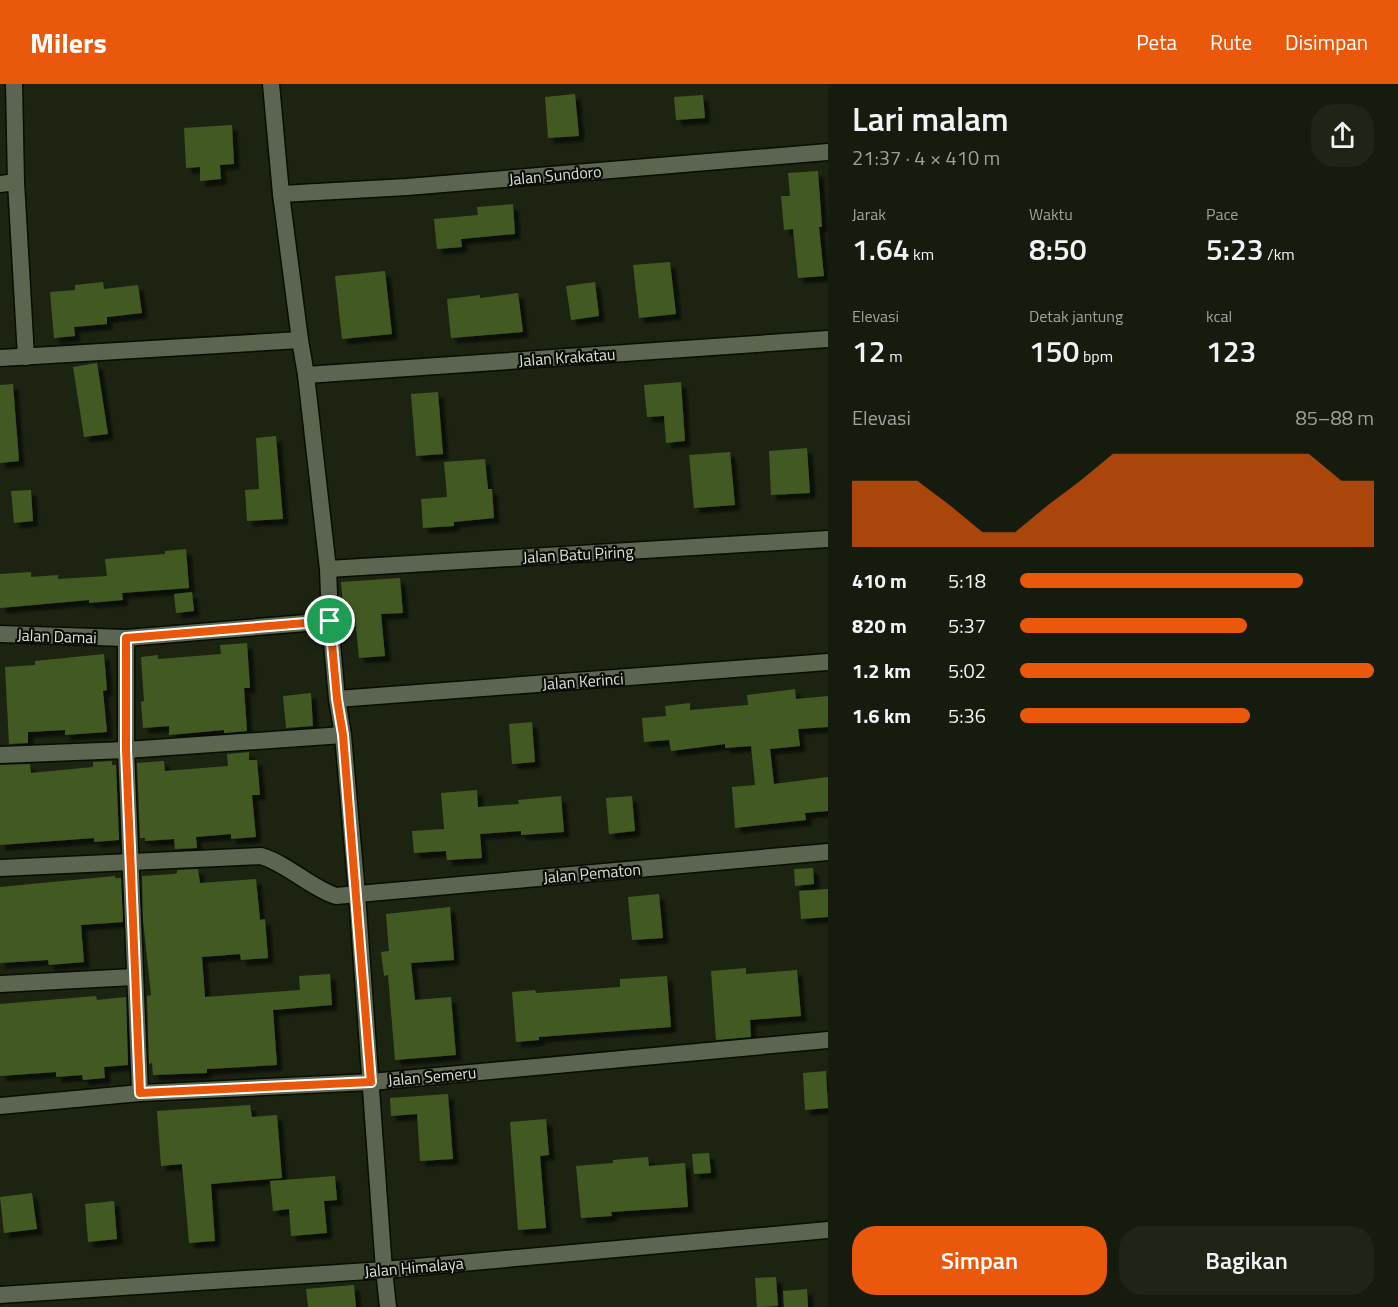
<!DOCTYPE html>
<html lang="id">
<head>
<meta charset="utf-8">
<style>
	body { margin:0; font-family:"Titillium Web",sans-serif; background:#1e2416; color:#f1f3f6; height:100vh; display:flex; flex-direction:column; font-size:22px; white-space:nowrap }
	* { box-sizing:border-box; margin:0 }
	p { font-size:20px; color:#9da19d }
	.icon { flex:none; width:33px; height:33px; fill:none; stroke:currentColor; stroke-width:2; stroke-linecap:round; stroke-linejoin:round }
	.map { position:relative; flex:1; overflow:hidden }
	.details { display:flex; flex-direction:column; background:#151b0d; width:570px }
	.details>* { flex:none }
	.pin { position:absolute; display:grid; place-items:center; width:51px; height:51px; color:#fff; margin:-26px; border:3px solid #fff; border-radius:50%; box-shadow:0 2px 6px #0007 }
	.round { display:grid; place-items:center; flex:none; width:63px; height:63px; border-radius:24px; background:#1e2416 }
	.overview { display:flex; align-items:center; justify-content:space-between; height:102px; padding:0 24px }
	h1 { font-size:33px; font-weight:600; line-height:45px }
	.metrics { display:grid; grid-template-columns:repeat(3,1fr); gap:9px; height:102px; padding:6px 24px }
	.metrics div { display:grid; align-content:center }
	.metrics b { font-size:30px; font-weight:600 }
	.metrics small { font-size:16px; font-weight:400 }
	.metrics p { font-size:16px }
	.chart { height:168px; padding:12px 24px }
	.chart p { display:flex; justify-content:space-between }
	.chart svg { width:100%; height:108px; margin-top:6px; fill:#ea580c; opacity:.7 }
	.action { display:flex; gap:12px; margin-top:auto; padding:12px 24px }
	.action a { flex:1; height:69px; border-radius:24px; background:#ea580c; color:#fff; font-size:24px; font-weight:600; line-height:69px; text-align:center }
	.action a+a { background:#1e2416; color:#f1f3f6 }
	ul { padding:0 24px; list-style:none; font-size:20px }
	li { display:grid; grid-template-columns:96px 72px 1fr; align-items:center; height:45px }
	li i { height:15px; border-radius:8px; background:#ea580c }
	header { display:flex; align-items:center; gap:36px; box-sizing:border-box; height:84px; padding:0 30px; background:#ea580c; color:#fff }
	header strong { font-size:28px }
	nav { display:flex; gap:33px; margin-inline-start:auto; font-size:21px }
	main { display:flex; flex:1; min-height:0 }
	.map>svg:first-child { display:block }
	.building { fill:#435a20; filter:url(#shadow) }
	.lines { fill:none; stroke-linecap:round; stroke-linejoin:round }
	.minor-casing { stroke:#070d01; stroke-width:19 }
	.minor { stroke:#5b654f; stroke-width:16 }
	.route-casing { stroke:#fff; stroke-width:12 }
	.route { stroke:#ea580c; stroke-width:8 }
	.labels { text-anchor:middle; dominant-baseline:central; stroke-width:4.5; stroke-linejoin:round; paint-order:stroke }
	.street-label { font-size:16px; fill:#dae0d3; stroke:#090c05 }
</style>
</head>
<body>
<header>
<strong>Milers</strong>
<nav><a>Peta</a><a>Rute</a><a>Disimpan</a></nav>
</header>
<main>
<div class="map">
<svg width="828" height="1223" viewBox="0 0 828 1223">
	<defs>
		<filter id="shadow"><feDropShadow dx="5.5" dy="5.5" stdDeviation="1.5" flood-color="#0009"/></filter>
	</defs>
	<rect width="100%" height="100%" fill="#1c2411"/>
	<!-- building -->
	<g class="building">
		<path d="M575 10 579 52 548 54 545 13Z"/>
		<path d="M703 11 705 34 676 36 674 13Z"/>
		<path d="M232 41 234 80 220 81 221 95 200 97V83L186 84 184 44Z"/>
		<path d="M818 87 822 143H819L824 192 798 194 793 145 784 146 781 112H790L788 89Z"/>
		<path d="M513 120 515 150 461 155 462 163 437 165 434 135 478 131 477 123Z"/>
		<path d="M670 178 676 230 639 234 633 181Z"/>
		<path d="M385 187 392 250 342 255 335 192Z"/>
		<path d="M103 198 104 205 138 201 142 229 107 233V240L74 243 75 252 54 254 50 208 75 206V201Z"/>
		<path d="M595 198 599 232 571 236 566 202Z"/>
		<path d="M518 209 523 248 451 254 447 215 480 211V214Z"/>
		<path d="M97 279 108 350 84 353 73 283Z"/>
		<path d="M681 298 685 357 666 359 664 332 647 333 644 301Z"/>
		<path d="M13 300 19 377 0 379V301Z"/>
		<path d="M438 308 443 370 416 372 411 310Z"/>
		<path d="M276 352 283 435 247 437 245 406 259 405 256 354Z"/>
		<path d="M807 364 810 409 771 411 769 367Z"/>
		<path d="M730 368 735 421 694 424 689 371Z"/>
		<path d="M485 375 488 405H492L494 434 454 438V442L423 444 421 415 447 413 444 378Z"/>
		<path d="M31 406 33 437 14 439 11 407Z"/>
		<path d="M186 465 189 504 122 509 123 516 89 519V516L0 524V490L31 488V493L58 491V495L107 492 105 475 165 470V467Z"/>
		<path d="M400 494 403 529 381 530 385 572 359 574 355 533 344 534 341 498Z"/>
		<path d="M192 508 194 527 176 529 174 510Z"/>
		<path d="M247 559 250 604H244L247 647 224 649V646L169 651V642L143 644 141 618 144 617 141 573 158 571V575L221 570 220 561Z"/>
		<path d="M104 570 107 606 103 607 107 648 65 651V646L28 648V659L9 660 5 583 35 581V577Z"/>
		<path d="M795 605 796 615 828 612V643L798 645 800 662 770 665 774 700 828 693V727L805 729 806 736 735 744 732 703 755 701 751 662 725 664V660L671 667 669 656 644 658 642 634 666 632 665 622 690 619V626L748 621 747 611Z"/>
		<path d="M311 609 313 642 286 644 283 612Z"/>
		<path d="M532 638 535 678 512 680 509 640Z"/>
		<path d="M249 668V676H257L260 711H252L256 753 231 755V750L196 753 197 764 175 765 174 755 145 757V754H140L137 679 164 677 165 687 228 682 227 670Z"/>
		<path d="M112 677V681H116L119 756 94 758V754L0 761V681L30 680 31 689 93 683V678Z"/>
		<path d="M477 706 478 723 519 720 518 716 561 712 564 748 521 751V747L480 750 482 774 447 776 446 767 414 769 412 747 444 745 441 709Z"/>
		<path d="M632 712 635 747 609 750 606 714Z"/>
		<path d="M813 784 814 800 795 802 794 785Z"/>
		<path d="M198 785 200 799 256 795 260 836 265 835 268 874 241 876 240 870 202 873 205 913 300 906 299 892 330 890 332 921 273 926 277 981 207 985V989L153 991 152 979 149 980 147 912 151 911 143 836 142 792 174 790 177 789V786Z"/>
		<path d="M115 792V794H121L123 838 81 841 84 878 49 881 48 876 0 879V803Z"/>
		<path d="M828 805V833L801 835 799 807Z"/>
		<path d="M659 810 663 854 632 856 628 813Z"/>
		<path d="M450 823 454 876 411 879 415 916 451 913 456 971 395 976 388 891 384 892 381 868 389 867 386 830Z"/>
		<path d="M746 884V890L797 886 801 932 750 936 751 953 716 956 711 887Z"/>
		<path d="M667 892 671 943 539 953V956L516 958 512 908 535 906 536 909 620 903V895Z"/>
		<path d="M96 912 97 916 126 913 128 981 104 983 105 994 83 996 82 991 56 993V988L0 992V920Z"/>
		<path d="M826 987 828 1024 805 1026 803 989Z"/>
		<path d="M448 1010 453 1075 420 1077 417 1030 391 1032 390 1014Z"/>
		<path d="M250 1021 252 1033 277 1031 282 1094 211 1100 215 1157 189 1159 182 1080 161 1082 157 1027Z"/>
		<path d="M546 1035 549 1071 540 1072 546 1144 518 1146 510 1038Z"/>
		<path d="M709 1069 711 1089 694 1090 692 1070Z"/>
		<path d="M648 1073 649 1082 685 1079 688 1123 611 1128 612 1132 581 1134 576 1082 613 1079V1076Z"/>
		<path d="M335 1092 337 1116 324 1117 327 1149 291 1152 289 1125 273 1127 270 1097Z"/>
		<path d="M32 1109 37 1145 4 1149 0 1113Z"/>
		<path d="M114 1117 117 1155 88 1158 85 1120Z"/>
		<path d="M776 1193 778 1222 757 1223 755 1194Z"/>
		<path d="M354 1201 356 1223H308L306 1205Z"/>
		<path d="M807 1205 808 1223H784L783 1207Z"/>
	</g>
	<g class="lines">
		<defs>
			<g id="minor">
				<path d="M14 0 16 98 26 273"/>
				<path d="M271 0 281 110 300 256 306 291 328 485 330 537 337 615 343 651 357 810 384 1186 388 1223"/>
				<path d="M0 100 16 98"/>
				<path d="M281 110 407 103 828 68"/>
				<path d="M0 274 300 256"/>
				<path d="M306 291 828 255"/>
				<path d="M328 485 828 455"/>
				<path d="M0 550 126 554 330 537"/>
				<path d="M126 554V666L140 1009"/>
				<path d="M337 615 828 578"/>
				<path d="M0 671 126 666 343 651"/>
				<path d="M0 784 261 772C288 780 309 803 336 812L828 768"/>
				<path d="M0 900 134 893"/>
				<path d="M0 1022 140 1009 371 998 828 956"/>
				<path d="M0 1211 384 1186 828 1146"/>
			</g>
		</defs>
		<!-- minor casing -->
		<use href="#minor" class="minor-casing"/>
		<!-- minor -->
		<use href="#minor" class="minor"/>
	</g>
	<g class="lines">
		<defs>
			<path id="route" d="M330 537 337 615 343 651 371 998 140 1009 126 666V554Z"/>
		</defs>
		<!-- route casing -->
		<use href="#route" class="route-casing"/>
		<!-- route -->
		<use href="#route" class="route"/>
	</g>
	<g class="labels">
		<!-- street labels -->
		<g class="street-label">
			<text transform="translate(555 91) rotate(-5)">Jalan Sundoro</text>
			<text transform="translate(567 273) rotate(-4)">Jalan Krakatau</text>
			<text transform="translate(578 470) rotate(-3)">Jalan Batu Piring</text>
			<text transform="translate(57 552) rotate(2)">Jalan Damai</text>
			<text transform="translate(583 597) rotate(-4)">Jalan Kerinci</text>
			<text transform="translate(592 789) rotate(-5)">Jalan Pematon</text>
			<text transform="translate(432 992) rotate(-5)">Jalan Semeru</text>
			<text transform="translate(414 1183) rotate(-5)">Jalan Himalaya</text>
		</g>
	</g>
</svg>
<div class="pin" style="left:330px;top:537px;background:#1e9e55"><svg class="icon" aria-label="arrive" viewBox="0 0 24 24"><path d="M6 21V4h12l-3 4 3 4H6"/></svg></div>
</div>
<section class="details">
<div class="overview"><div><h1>Lari malam</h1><p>21:37 · 4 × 410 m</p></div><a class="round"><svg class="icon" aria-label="share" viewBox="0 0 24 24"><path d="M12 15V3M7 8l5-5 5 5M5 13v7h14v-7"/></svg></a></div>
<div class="metrics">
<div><p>Jarak</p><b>1.64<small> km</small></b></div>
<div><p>Waktu</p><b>8:50</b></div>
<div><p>Pace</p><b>5:23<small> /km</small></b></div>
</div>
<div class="metrics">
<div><p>Elevasi</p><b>12<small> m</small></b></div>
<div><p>Detak jantung</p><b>150<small> bpm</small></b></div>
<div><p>kcal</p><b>123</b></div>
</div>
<div class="chart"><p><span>Elevasi</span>85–88 m</p>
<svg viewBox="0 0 160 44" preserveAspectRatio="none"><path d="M0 44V17L10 17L20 17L30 27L40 38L50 38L60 27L70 17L80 6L90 6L100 6L110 6L120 6L130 6L140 6L150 17L160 17V44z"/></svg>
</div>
<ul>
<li><b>410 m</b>5:18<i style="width:80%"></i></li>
<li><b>820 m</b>5:37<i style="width:64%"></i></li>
<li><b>1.2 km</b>5:02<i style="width:100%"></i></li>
<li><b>1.6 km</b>5:36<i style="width:65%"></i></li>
</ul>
<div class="action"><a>Simpan</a><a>Bagikan</a></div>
</section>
</main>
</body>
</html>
